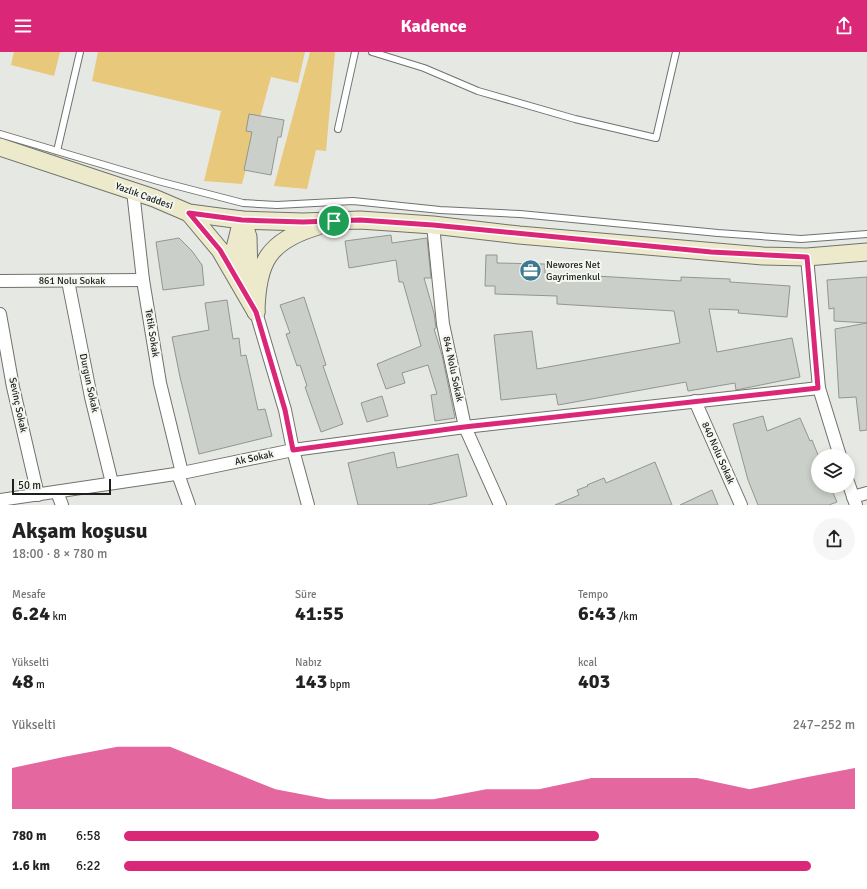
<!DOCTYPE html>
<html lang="tr">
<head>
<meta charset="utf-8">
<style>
	body { margin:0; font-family:Signika,sans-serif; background:#f6f6f6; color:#222; height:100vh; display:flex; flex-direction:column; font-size:15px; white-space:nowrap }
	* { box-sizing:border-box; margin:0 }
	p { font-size:13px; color:#767676 }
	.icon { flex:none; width:22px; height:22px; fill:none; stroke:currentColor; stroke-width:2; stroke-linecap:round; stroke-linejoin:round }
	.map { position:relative; height:453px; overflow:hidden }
	.panel { display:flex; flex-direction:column; background:#fff; flex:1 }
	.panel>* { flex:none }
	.tools { position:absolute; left:811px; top:397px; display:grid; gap:8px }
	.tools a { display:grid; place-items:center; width:44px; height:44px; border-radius:50%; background:#fff; box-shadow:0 2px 6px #0003; font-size:20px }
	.scale { position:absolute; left:12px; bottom:10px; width:99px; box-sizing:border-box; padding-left:4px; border:2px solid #1e1f1d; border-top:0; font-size:11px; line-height:14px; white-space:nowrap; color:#1e1f1d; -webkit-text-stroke:3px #f4f6f0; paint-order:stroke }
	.pin { position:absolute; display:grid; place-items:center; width:34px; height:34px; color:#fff; margin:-17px; border:2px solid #fff; border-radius:50%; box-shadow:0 1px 4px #0007 }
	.round { display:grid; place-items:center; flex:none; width:42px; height:42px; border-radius:21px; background:#f6f6f6 }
	.summary { display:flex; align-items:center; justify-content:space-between; height:68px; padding:0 12px }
	h1 { font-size:22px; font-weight:700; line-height:30px }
	.figures { display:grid; grid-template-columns:repeat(3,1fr); gap:6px; height:68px; padding:4px 12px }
	.figures div { display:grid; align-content:center }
	.figures b { font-size:20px; font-weight:700 }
	.figures small { font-size:11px; font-weight:400 }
	.figures p { font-size:11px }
	.chart { height:112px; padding:8px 12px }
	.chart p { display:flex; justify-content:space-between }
	.chart svg { width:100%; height:72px; margin-top:4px; fill:#db2777; opacity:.7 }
	ul { padding:0 12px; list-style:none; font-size:13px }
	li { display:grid; grid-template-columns:64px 48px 1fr; align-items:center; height:30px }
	li i { height:10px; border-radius:5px; background:#db2777 }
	header { display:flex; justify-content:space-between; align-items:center; height:52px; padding:0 12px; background:#db2777; color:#fff; font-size:18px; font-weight:700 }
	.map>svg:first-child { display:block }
	.green { fill:#e8c87b }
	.building { fill:#cacfca; stroke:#929692 }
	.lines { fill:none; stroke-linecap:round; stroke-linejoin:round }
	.service-casing { stroke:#70726d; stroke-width:8 }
	.minor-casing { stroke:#70726d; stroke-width:14 }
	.secondary-casing { stroke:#70726d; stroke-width:19 }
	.service { stroke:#fff; stroke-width:6 }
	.minor { stroke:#fff; stroke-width:12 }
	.secondary { stroke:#eceacb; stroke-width:17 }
	.route-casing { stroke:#fff; stroke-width:8 }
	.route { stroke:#db2777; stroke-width:5 }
	.labels { text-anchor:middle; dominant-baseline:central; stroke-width:4; stroke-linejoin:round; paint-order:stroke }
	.street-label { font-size:10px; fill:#1e1f1d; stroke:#f4f6f0 }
	.poi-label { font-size:10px; fill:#1e1f1d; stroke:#f4f6f0; text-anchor:start }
</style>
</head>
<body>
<header><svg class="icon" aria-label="menu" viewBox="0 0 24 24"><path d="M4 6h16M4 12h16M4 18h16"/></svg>Kadence<svg class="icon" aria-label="share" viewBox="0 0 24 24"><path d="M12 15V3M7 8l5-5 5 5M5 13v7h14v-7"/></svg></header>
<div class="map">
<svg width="867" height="453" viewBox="0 0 867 453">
	<rect width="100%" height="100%" fill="#e6e9e3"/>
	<!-- green -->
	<g class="green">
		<path d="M14 0H60L54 24 11 13Z"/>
		<path d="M98 0H305L298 31 271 25 242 132 204 129 221 59 92 29Z"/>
		<path d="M310 0H335L326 99 316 98 307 137 274 134Z"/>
	</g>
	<!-- building -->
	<g class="building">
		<path d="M249 62 284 68 281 85H278L271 123 244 118 252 80 246 79Z"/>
		<path d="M391 183 392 191 427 186 431 226H424L434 261 436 276 434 277 442 303 455 366 435 369 431 343 437 342 428 313 402 321 405 331 386 337 377 312 421 294 403 230H399L396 208 349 216 345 189Z"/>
		<path d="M179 186 192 199 202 213 204 233 163 238 156 190Z"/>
		<path d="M486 203H497V211L545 212V221L681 229V225L730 227V230L790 234 787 265 738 261 739 258 709 257 717 300 792 286 800 325 736 338 735 331 688 339 686 330 558 353 556 342 501 348 494 283 532 279 537 317 680 291 674 259 557 252V244L495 242V234H485Z"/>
		<path d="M867 225V271L834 269V256L829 257 827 228Z"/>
		<path d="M304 245 326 313 323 314 343 372 321 380 305 335 307 334 300 313 297 314 286 282 290 281 280 253Z"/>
		<path d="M227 248 233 287 239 286 241 304 246 303 258 358 265 357 272 384 199 402 180 325 172 285 209 278 205 251Z"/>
		<path d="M867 271V378L860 379 856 345 839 346 835 277Z"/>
		<path d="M382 344 388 364 367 370 361 351Z"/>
		<path d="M763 364 767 379 800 366 810 389 812 388 818 403V434H830L837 450 829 453H758L748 428 733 372Z"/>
		<path d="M394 400 397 416 458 402 467 444 428 453H358L348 411Z"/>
		<path d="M655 410 672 453H555L579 443 577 438 588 434 587 433 604 426 606 431Z"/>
		<path d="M712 438 718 453H680Z"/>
	</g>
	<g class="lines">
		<defs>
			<g id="service">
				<path d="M372 0 424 16 478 39 575 67 656 86 676 0"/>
				<path d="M338 77 355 0"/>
				<path d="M0 82 158 129 243 151 277 153 353 149 440 158 520 162 718 181 801 187 867 182"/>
				<path d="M57 99 80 0"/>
			</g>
			<g id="minor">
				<path d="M133 139 143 228 160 331 182 421"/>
				<path d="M433 173 443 272 465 375 500 453"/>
				<path d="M807 205 819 336 840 404"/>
				<path d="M0 229 143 228"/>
				<path d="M68 229 91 345 112 431"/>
				<path d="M256 260 285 358 293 398 308 453"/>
				<path d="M0 262 13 335 38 443"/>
				<path d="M695 349 741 453"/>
				<path d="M178 422 189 453"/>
				<path d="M848 430 856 453"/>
				<path d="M57 440 62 453"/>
				<path d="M853 445 867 441"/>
				<path d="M0 448 182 421 293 398 465 375 819 336"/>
			</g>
			<g id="secondary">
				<path d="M0 95 154 146 189 161 242 168 303 170 360 168 433 173 519 183 763 204 807 205 867 200"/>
				<path d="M189 161 220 198 256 260"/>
				<path d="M243 170 248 185 249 225"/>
				<path d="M240 224 235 196 242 168"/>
				<path d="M256 260C257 210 268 189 318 174"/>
			</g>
		</defs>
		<!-- service casing -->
		<use href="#service" class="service-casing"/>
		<!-- minor casing -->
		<use href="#minor" class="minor-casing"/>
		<!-- secondary casing -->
		<use href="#secondary" class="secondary-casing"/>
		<!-- service -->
		<use href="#service" class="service"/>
		<!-- minor -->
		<use href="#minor" class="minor"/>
		<!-- secondary -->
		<use href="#secondary" class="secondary"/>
	</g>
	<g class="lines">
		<defs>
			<path id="route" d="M189 161 242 168 303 170 360 168 433 173 711 200 807 205 818 336 464 375 293 398 285 358 256 260 220 198Z"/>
		</defs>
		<!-- route casing -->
		<use href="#route" class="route-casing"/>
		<!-- route -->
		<use href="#route" class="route"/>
	</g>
	<!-- icons -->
	<defs>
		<symbol id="office-disc" viewBox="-11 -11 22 22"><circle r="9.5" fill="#3c7a90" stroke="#f4f6f0"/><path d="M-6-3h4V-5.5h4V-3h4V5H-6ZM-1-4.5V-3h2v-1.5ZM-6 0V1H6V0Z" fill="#fff"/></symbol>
	</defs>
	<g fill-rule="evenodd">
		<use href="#office-disc" x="518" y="206" width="25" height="25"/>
	</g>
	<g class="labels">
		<!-- street labels -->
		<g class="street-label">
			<text transform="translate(144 144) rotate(20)">Yazlık Caddesi</text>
			<text x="72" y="229">861 Nolu Sokak</text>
			<text transform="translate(152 281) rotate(81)">Tetik Sokak</text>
			<text transform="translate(453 317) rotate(78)">844 Nolu Sokak</text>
			<text transform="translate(89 331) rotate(78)">Durgun Sokak</text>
			<text transform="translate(18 353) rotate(78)">Sevinç Sokak</text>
			<text transform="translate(718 401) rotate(66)">840 Nolu Sokak</text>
			<text transform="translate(254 406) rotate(-12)">Ak Sokak</text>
		</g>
		<!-- poi labels -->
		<g class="poi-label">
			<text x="546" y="213">Newores Net<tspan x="546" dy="12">Gayrimenkul</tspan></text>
		</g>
	</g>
</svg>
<div class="tools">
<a><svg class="icon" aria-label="layers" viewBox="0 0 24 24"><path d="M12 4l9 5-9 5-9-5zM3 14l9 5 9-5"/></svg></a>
</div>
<div class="scale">50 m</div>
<div class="pin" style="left:334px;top:169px;background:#1e9e55"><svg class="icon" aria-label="arrive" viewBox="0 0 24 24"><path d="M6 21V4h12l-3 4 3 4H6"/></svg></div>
</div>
<section class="panel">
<div class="summary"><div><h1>Akşam koşusu</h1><p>18:00 · 8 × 780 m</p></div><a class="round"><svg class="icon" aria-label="share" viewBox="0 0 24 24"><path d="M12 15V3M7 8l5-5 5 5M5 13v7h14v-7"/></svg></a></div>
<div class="figures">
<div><p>Mesafe</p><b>6.24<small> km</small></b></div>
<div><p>Süre</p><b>41:55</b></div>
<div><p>Tempo</p><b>6:43<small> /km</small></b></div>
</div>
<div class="figures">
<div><p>Yükselti</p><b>48<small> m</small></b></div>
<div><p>Nabız</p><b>143<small> bpm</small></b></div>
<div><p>kcal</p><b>403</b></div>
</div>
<div class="chart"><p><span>Yükselti</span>247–252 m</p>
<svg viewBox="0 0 160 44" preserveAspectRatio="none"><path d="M0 44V19L10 12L20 6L30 6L40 19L50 32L60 38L70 38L80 38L90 32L100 32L110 25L120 25L130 25L140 32L150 25L160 19V44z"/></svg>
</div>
<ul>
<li><b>780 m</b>6:58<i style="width:65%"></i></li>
<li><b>1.6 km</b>6:22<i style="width:94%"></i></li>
</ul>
</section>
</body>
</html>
